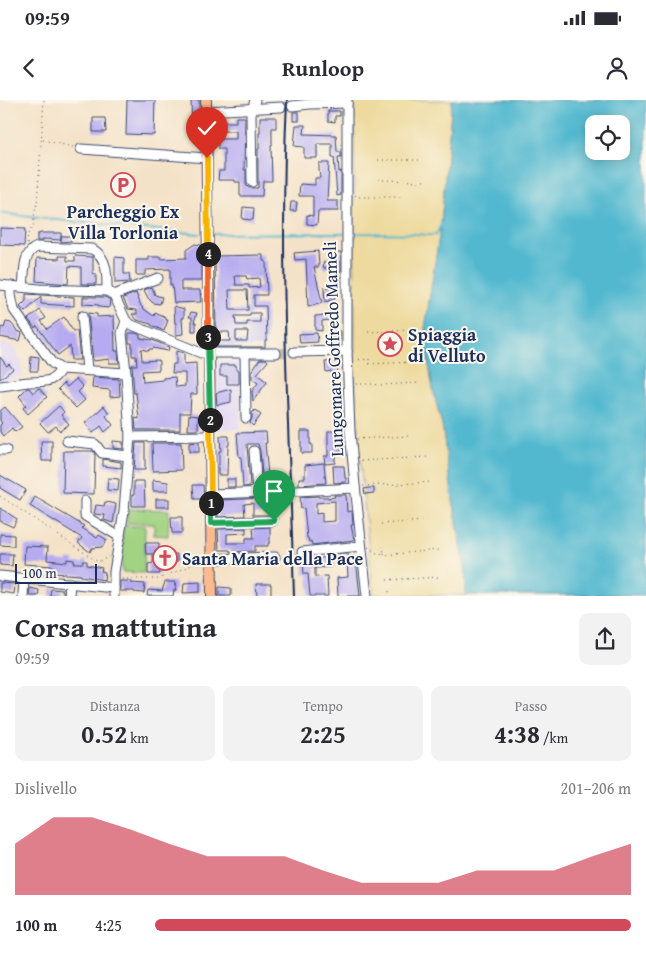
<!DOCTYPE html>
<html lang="it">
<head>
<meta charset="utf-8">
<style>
	body { margin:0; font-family:"Gentium Book Plus",serif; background:#f2f2f3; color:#2b2b33; height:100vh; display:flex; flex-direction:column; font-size:19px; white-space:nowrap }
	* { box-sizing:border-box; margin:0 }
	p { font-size:16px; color:#7c7c81 }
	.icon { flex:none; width:28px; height:28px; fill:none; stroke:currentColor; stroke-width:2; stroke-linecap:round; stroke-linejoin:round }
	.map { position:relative; height:496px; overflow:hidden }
	.side { display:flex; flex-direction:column; background:#fff; flex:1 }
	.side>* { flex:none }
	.fabs { position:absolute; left:585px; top:15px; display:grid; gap:10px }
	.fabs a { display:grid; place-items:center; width:45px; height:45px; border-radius:10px; background:#fff; box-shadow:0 2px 12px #0003; font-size:25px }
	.scale { position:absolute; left:15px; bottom:12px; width:82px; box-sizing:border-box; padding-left:5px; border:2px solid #1b2f5e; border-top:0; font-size:14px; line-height:18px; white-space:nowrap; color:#1b2f5e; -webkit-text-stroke:4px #fbf7ec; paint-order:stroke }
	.pin { position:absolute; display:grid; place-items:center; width:42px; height:42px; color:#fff; margin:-51px -21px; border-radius:50% 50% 50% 0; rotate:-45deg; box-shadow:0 0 5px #0007 }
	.pin .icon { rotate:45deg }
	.km { position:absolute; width:25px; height:25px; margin:-12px; border-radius:50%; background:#222; color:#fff; font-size:14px; line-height:25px; text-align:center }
	.round { display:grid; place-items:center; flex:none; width:52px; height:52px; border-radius:10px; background:#f2f2f3 }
	.overview { display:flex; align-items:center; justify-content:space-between; height:85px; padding:0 15px }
	h1 { font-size:28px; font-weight:600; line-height:38px }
	.stats { display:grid; grid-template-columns:repeat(3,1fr); gap:8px; height:85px; padding:5px 15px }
	.stats div { display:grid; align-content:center; border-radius:10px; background:#f2f2f3; text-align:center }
	.stats b { font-size:25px; font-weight:600 }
	.stats small { font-size:14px; font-weight:400 }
	.stats p { font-size:14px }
	.chart { height:140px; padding:10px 15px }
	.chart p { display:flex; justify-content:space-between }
	.chart svg { width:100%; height:90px; margin-top:5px; fill:#d1495b; opacity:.7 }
	ul { padding:0 15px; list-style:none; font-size:16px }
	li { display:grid; grid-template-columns:80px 60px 1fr; align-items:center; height:38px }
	li i { height:12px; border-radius:6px; background:#d1495b }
	.status { display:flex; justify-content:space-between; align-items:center; height:35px; padding:0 25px; background:#fff; direction:ltr }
	.status svg { height:14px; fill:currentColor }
	header { display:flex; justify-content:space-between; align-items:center; height:65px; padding:0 15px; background:#fff; font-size:22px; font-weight:600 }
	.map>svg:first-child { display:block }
	.built { fill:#e0d4f4 }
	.green { fill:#a2d382; stroke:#5e8170 }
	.sand { fill:#eeda9e; stroke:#84847e }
	.water { fill:#51b8cf; stroke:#367496; fill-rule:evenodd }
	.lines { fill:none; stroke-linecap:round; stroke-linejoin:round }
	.stream { stroke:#51b8cf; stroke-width:2 }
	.building { fill:#b6abf0; fill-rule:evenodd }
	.minor-tunnel { stroke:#c9beb3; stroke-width:9; stroke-dasharray:9 4.5; stroke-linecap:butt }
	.minor-casing { stroke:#3c4a6e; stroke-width:11 }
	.major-casing { stroke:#3c4a6e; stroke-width:12 }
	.path { stroke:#3c4a6e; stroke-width:1; stroke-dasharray:1 4; stroke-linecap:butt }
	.minor { stroke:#fff; stroke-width:9 }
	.major { stroke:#fbbb8d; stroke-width:10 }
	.rail { stroke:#1b2f5e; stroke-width:2 }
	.split-1-casing { stroke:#fff; stroke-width:10 }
	.split-2-casing { stroke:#fff; stroke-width:10 }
	.split-3-casing { stroke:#fff; stroke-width:10 }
	.split-4-casing { stroke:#fff; stroke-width:10 }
	.split-5-casing { stroke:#fff; stroke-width:10 }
	.split-1 { stroke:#22a559; stroke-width:6 }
	.split-2 { stroke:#f5b400; stroke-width:6 }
	.split-3 { stroke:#22a559; stroke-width:6 }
	.split-4 { stroke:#f0652b; stroke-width:6 }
	.split-5 { stroke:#f5b400; stroke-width:6 }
	.labels { text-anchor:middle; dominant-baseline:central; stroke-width:4; stroke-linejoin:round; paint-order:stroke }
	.poi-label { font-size:18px; font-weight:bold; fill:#1b2f5e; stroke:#fbf7ec; text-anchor:start }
	.street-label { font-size:18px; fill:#1b2f5e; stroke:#fbf7ec }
</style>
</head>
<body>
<div class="status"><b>09:59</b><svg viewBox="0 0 49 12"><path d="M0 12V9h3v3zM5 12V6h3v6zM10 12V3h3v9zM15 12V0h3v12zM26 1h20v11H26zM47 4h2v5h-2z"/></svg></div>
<header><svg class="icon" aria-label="back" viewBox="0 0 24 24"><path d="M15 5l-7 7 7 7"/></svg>Runloop<svg class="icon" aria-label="person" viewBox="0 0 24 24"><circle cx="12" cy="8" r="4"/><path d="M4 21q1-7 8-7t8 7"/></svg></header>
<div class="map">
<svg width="646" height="496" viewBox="0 0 646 496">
	<rect width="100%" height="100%" fill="#fbf7ec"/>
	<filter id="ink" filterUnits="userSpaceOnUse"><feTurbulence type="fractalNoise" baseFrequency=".02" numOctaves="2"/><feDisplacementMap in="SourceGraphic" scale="10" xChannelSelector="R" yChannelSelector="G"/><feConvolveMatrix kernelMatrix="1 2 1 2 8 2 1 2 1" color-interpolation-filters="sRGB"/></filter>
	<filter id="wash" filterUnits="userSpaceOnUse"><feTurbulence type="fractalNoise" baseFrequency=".0096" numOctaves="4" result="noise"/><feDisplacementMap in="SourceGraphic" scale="20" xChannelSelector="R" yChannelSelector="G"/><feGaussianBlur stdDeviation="1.12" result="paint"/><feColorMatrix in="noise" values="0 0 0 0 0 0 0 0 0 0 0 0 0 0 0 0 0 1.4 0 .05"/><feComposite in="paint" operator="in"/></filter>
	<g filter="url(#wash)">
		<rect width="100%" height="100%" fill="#f4e2c8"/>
		<!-- built -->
		<g class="built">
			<path d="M0 243 14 247 22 262V276L2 283 0 282Z"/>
			<path d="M214 261H240L241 329 215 330Z"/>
		</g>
		<!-- green -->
		<g class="green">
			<path d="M128 409 169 410 168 436 154 435V424L127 423Z"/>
			<path d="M123 426H145L144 473 122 472Z"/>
		</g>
		<!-- sand -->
		<path class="sand" d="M354 0H452L441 124 424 235 433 290 442 325 453 400 466 472V495H374C366 422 358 349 355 276Z"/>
		<!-- water -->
		<path class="water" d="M452 0H646V495H466V472L453 400 442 325 433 290 424 235 441 124ZM594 24H621V51H594Z"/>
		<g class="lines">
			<!-- stream -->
			<g class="stream">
				<path d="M0 113 38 118 199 134"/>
				<path d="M349 133C371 133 394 133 416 134 423 134 429 136 436 135L441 124"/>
				<path d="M214 134 344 133"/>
			</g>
		</g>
		<g id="blocks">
			<!-- building -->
			<g class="building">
				<path d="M127 0H155L154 35 126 34Z"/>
				<path d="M191 0H199V30H192Z"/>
				<path d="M328 11H340V16H335V22L328 21Z"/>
				<rect x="293" y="12" width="6" height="9"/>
				<path d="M236 17H245L244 70H246V85L249 88H258V49H259V33H260V17H276V28H272V45H271L272 81H263L262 96H240V82H235V80H218L219 71H224V49H218V39H236V31H219V22H236Z"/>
				<path d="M93 18H105L106 32H93Z"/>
				<path d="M296 25H305L304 34 336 35 337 52H341V57H338L339 72 341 71V95L337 96 334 57H332V44H317V58H304V47L294 46Z"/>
				<path d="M319 63H329L327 101H338V111H318L317 125 307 124V115L313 116V96H299L300 84 315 85V78H320L319 69Z"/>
				<path d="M291 102H297L296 111H290Z"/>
				<path d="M243 107 254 108 253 120 242 119Z"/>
				<path d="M0 128 25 129 24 146 0 145Z"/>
				<path d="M40 133H61V140L43 139V141H37V134H40Z"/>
				<path d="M61 136H71V141L61 142Z"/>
				<path d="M195 144 201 145V181H181V190H200L201 202 174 203 172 185H170V169L145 170V175H136V160H149V157H161V159L186 158V150Z"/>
				<path d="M318 151 319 167H314L322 203 308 207 306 159 295 160 294 153Z"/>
				<path d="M331 152H341V171H333V168H324L323 162H332Z"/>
				<path d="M263 155V161H266L267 195H254V206H266L267 240H265V247H217V241H230L229 232H216L215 156ZM235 176H246L247 179 259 178 260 187 249 188V185H236ZM229 190H247L248 210H230ZM250 213H260V222H247V225H236L235 216H250ZM236 231H248L247 241H236Z"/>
				<path d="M59 156H67V161H75V156L93 157V174H96V184H81V167L69 166 68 184 36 181 37 158 59 159Z"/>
				<path d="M115 157 124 158V174H129L130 182 115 183Z"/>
				<path d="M335 186V199L325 202 324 188Z"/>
				<path d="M152 187 155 195 162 197 160 204 153 203 148 198 144 190Z"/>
				<path d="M136 193 141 206 145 210 154 216 155 213 166 218V220H168L164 231 151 225V224L137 220 132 214H137V210L128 209 123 198Z"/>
				<path d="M26 194 74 197V206L41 204V197L25 212 20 207 26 201Z"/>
				<path d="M83 197H105L110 200 109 208 99 207V205L83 204Z"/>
				<path d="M174 206 184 209V218H182L183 234 176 235V223H175Z"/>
				<path d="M40 210 46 218 41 221 47 229 64 217 73 231H77L80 260H71L70 246 58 255 37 226 35 228 28 219Z"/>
				<path d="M191 212 197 213 194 222H196V231H192V217H189Z"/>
				<path d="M88 213 97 214V217L114 216 115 251H118L119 263H109V259L93 261Z"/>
				<path d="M329 215V220L322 221V231L315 230V216Z"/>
				<path d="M6 222 11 223 16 229V230L22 233 20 241 0 237 1 227 4 228Z"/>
				<path d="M334 231H340V241L334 242Z"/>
				<path d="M129 233H136L140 235V238L152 240 169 247 168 251 153 248V249H149V251L141 249 142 261 159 260V270L142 271 143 282 163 280V278L175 277 176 287 185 286V273H172L173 264H176V251L184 253V264L196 263 197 294H191L190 313H180V330H136L135 318 139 319 136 293H134L132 265H137L136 256H132V243H129Z"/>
				<path d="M317 233 318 242 300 243 299 234Z"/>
				<path d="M31 256 39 257 38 271H30Z"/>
				<path d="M0 257 7 266 9 264 13 269 0 279Z"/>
				<path d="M260 259H266L268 261 257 274 267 282 253 301 252 291 258 283 252 279V270Z"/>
				<path d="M337 261 338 275H332L331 271 326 272 325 262Z"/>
				<path d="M220 265H236V270H239V284H227V276H220Z"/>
				<path d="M93 277 119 279 120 296 110 297V290L92 288Z"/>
				<path d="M76 279 83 287 78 292 85 300 76 308 58 289 64 283 67 287Z"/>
				<path d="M27 288H29L33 293 39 288 47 297 28 314 23 308 26 305 19 296Z"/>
				<path d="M231 289V302L217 305 216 293Z"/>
				<path d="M59 306 64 312 61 315 69 324 60 331 56 326 48 332 40 323Z"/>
				<path d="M104 306 109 313 106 316 113 325 105 332 101 326 93 333 85 323Z"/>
				<path d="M5 307 22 327 15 332 12 328 3 336 0 332V325L2 323 0 321V311Z"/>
				<path d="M255 310 261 315 253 326 250 323 252 318V313Z"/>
				<path d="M189 315 198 316V330H188Z"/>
				<path d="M301 331H310V344H312V353H301Z"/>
				<path d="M328 331H338V333H343V344H341V352H335V363L325 364 324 356H328Z"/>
				<path d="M266 332 267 343H265L269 386H263L260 351 258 344H247L250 386 243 387 241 357H239L237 333Z"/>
				<path d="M220 336H229V345H228L227 375H218V366H219V351H221Z"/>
				<path d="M41 341H52V361H42Z"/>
				<path d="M113 341 123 342V349L113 348Z"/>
				<path d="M199 342V352H189V343Z"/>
				<path d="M136 343H145V370H134Z"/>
				<path d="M152 343H181L182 370 153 371Z"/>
				<path d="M64 351H93L95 354 94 394 63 393Z"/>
				<path d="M103 359 121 362V368L103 366Z"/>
				<path d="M324 363 326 383 299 385V378H305V365Z"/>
				<path d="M333 366H344L345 378H346V382L334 383Z"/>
				<path d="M0 375 26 390 20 400 0 388Z"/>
				<path d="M108 378 119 379 118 391 107 390Z"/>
				<rect x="227" y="379" width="8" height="8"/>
				<path d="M153 380 168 382V391H153Z"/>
				<path d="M134 381H144L145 406H132V395H134Z"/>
				<path d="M193 385H203L204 399H194Z"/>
				<path d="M369 388H374V393L365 394 364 389Z"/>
				<path d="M334 395H346L347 412 352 411 353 425H351L354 440 312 445 311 441 309 442 308 438H307L304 408 301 409 300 397 318 396V397H328V398L335 397ZM335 401V421L322 422V413L316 414V403Z"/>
				<path d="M35 397 84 426 82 428 97 438 99 435 107 440 102 447 92 448 90 452 78 443 82 438 30 406Z"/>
				<path d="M270 398 271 407H274V415H253V403L244 404 245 416 218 417V400Z"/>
				<rect x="156" y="399" width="13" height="8"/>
				<path d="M105 402 116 404 113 423 104 420 105 415 94 414 96 405 104 406Z"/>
				<path d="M0 408 17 419 13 427 0 421Z"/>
				<path d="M171 417H182V433H172Z"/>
				<path d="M270 427V443H268V446H255V451L230 452V450H219L218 429 246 428V433L227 434V443H246V438H254L253 428Z"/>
				<path d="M0 434 14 435V446L0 445Z"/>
				<path d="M145 443H159V450H165L169 454H177V462H167V464L165 466H159L160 474H148V464L153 463V454H146Z"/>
				<path d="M25 446 48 447 47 460 67 462V459L74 460V463H83V461H87V465L102 468 101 471 105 472 104 480 81 476V475L52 473 53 466 24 464Z"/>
				<path d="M0 454H13L12 466 0 465Z"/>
				<path d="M339 454H348L349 459 340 460Z"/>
				<path d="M313 457 314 459 330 457 331 467 315 468V477L327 476 328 496H310L308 474H304L303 458Z"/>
				<path d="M356 459 360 496H338L337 478 348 477 347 460Z"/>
				<path d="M120 481H131V483L145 484 144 493 134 492V491H120Z"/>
				<path d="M165 482H175L176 490H174L173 496H147L148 490 162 491Z"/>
				<path d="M200 482V492L183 493 184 483Z"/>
				<path d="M0 483 15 484 14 494 0 492Z"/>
				<path d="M256 484H271V496H257Z"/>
				<path d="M219 487 231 488V496H219Z"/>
				<path d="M30 488 39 490 38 496H29Z"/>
				<path d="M51 489 63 490V496H50Z"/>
			</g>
		</g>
	</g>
	<g filter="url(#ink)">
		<use href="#blocks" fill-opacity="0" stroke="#3c4a6e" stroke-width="1"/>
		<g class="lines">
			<!-- minor-tunnel -->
			<g class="minor-tunnel">
				<path d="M276 253 294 252"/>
				<path d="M273 392 296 391"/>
			</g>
			<defs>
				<g id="minor">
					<path d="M347 0V251L350 332 355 385 367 496"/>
					<path d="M292 6 310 4 347 3"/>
					<path d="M206 11 281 7"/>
					<path d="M81 49 207 58"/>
					<path d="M252 82 251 14 255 0"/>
					<path d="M0 185 39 189 107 191 114 195 126 221"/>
					<path d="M11 186V195L14 210 52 263 61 269 126 273"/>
					<path d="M23 187C25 173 22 153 37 147L92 149C108 157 107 176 107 191"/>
					<path d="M114 195 158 178"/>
					<path d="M82 216 87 270"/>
					<path d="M126 221 132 225 201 253H276"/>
					<path d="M294 252 347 251"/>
					<path d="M245 253 246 318"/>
					<path d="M0 286C10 285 19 283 29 282 45 281 52 284 61 269"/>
					<path d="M130 337 210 336"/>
					<path d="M67 341 95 344 102 353 128 356"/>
					<path d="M0 350H6"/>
					<path d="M254 351 257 392"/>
					<path d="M296 391 355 388"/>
					<path d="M210 394 273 392"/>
					<path d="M85 401V416L120 437"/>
					<path d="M211 423 273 421"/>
					<path d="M302 452 361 446"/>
					<path d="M211 459 275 457"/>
					<path d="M0 476 114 488"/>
					<path d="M23 496 24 478"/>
					<path d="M69 496 70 483"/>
					<path d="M114 496V472L124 411 130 337 126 273 122 233 126 221"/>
				</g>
				<path id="major" d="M206 0 212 496"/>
			</defs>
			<!-- minor casing -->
			<use href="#minor" class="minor-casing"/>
			<!-- major casing -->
			<use href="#major" class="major-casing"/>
			<!-- path -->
			<g class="path">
				<path d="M43 40 73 47"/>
				<path d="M378 60H423"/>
				<path d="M378 80 425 81"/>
				<path d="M355 95 357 97H401"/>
				<path d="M27 144 28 134 33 126 35 111 37 104 44 0"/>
				<path d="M368 232 412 230"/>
				<path d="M354 260 369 259V264L413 262"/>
				<path d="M356 284H370L380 285 418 283"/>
				<path d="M357 339 409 336"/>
				<path d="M361 361 428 357"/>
				<path d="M363 386 432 382"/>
				<path d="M0 396 98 462 110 456"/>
				<path d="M381 424 426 421"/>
				<path d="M368 447 378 454 384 453 383 446"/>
				<path d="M384 453V455L438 450"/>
				<path d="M122 479H158L204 460"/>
				<path d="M387 480 440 477"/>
				<path d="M389 491V496"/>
			</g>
			<!-- minor -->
			<use href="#minor" class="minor"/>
			<!-- major -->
			<use href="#major" class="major"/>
			<!-- rail -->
			<path class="rail" d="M287 0C279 165 289 331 294 496"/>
		</g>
	</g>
	<g class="lines" filter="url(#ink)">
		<defs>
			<path id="split-1" d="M211 403V423L274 421"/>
			<path id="split-2" d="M210 320 211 403"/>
			<path id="split-3" d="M208 237 210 320"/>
			<path id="split-4" d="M208 154V237"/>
			<path id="split-5" d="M207 58 208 154"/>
		</defs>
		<!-- split-1 casing -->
		<use href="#split-1" class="split-1-casing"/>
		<!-- split-2 casing -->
		<use href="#split-2" class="split-2-casing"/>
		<!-- split-3 casing -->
		<use href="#split-3" class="split-3-casing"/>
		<!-- split-4 casing -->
		<use href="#split-4" class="split-4-casing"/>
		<!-- split-5 casing -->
		<use href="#split-5" class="split-5-casing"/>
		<!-- split-1 -->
		<use href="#split-1" class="split-1"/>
		<!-- split-2 -->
		<use href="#split-2" class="split-2"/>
		<!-- split-3 -->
		<use href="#split-3" class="split-3"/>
		<!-- split-4 -->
		<use href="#split-4" class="split-4"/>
		<!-- split-5 -->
		<use href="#split-5" class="split-5"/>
	</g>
	<!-- icons -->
	<defs>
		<symbol id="parking-ring" viewBox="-11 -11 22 22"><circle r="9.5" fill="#fbf7ec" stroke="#d1495b" stroke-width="1.5"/><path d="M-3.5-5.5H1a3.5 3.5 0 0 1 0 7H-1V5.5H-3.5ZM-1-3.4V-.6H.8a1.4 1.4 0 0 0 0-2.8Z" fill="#d1495b"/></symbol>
		<symbol id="sight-ring" viewBox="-11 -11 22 22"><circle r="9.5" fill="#fbf7ec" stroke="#d1495b" stroke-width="1.5"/><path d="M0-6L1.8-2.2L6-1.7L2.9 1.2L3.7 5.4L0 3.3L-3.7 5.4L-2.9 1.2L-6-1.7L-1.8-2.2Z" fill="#d1495b"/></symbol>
		<symbol id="church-ring" viewBox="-11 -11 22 22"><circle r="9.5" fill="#fbf7ec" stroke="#d1495b" stroke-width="1.5"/><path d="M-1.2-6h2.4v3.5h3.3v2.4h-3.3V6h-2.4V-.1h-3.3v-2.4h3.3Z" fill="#d1495b"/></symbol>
	</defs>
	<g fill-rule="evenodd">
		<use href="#parking-ring" x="109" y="71" width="28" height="28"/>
		<use href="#sight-ring" x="376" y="230" width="28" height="28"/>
		<use href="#church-ring" x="151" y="444" width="28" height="28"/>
	</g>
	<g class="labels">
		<!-- poi labels -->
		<g class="poi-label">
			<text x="123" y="111" text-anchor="middle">Parcheggio Ex<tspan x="123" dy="21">Villa Torlonia</tspan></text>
			<text x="408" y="234">Spiaggia<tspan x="408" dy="21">di Velluto</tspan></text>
			<text x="182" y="458">Santa Maria della Pace</text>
		</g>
		<!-- street labels -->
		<g class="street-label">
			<text transform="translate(333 249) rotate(-92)">Lungomare Goffredo Mameli</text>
		</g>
	</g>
</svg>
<div class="fabs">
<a><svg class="icon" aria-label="locate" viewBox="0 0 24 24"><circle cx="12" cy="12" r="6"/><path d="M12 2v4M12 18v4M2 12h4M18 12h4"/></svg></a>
</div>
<div class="scale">100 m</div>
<div class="pin" style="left:274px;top:421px;background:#1e9e55"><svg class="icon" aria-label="arrive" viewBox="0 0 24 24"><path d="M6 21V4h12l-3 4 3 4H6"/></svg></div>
<div class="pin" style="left:207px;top:58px;background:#d93025"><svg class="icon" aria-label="check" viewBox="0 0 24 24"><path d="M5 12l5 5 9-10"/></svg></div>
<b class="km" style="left:211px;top:403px">1</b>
<b class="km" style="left:210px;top:320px">2</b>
<b class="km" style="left:208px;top:237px">3</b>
<b class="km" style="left:208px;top:154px">4</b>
</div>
<section class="side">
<div class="overview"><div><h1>Corsa mattutina</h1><p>09:59</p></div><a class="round"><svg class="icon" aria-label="share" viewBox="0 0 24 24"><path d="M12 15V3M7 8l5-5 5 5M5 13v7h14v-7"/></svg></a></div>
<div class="stats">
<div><p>Distanza</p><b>0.52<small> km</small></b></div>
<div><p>Tempo</p><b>2:25</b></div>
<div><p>Passo</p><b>4:38<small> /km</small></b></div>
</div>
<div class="chart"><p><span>Dislivello</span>201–206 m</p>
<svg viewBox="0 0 160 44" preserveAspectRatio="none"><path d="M0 44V19L10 6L20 6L30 12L40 19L50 25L60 25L70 25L80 32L90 38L100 38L110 38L120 32L130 32L140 32L150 25L160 19V44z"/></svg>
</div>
<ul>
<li><b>100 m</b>4:25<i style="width:100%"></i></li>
</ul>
</section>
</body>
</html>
